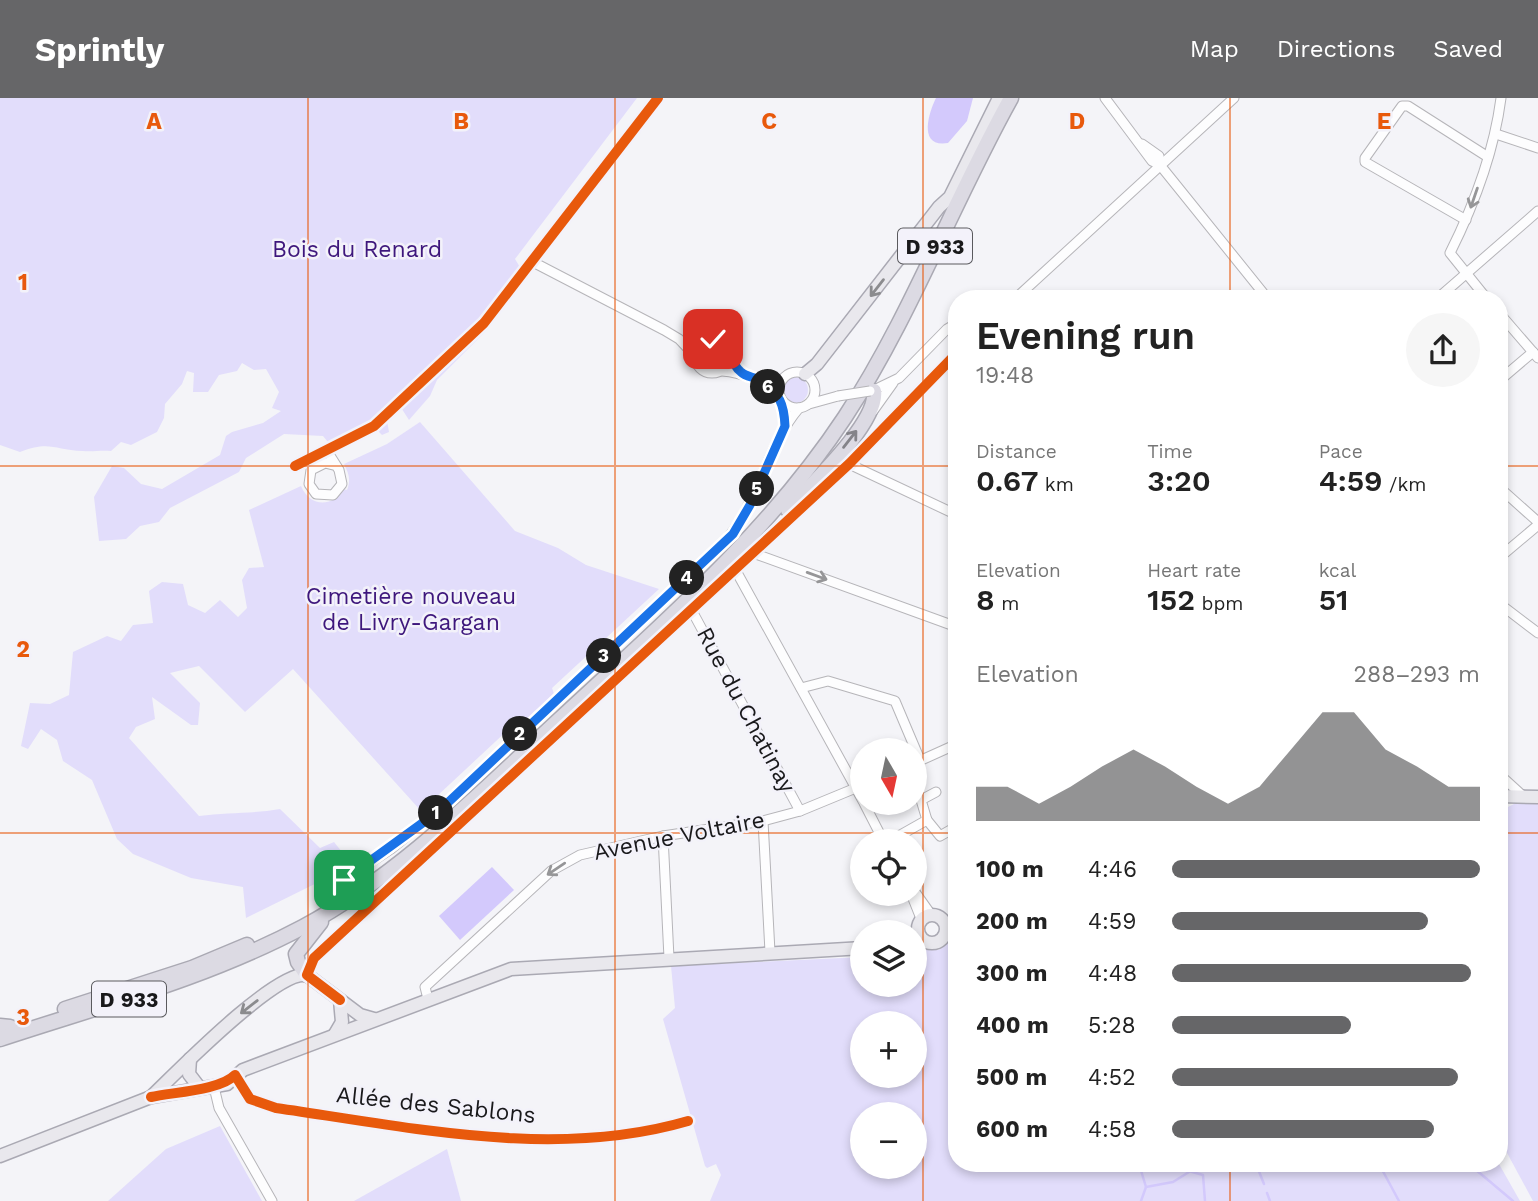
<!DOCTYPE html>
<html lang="en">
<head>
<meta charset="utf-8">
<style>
	body { margin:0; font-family:"Work Sans",sans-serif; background:#f6f6f6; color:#222; height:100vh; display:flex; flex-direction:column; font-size:26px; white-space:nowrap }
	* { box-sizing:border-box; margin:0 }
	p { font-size:23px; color:#767676 }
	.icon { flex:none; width:38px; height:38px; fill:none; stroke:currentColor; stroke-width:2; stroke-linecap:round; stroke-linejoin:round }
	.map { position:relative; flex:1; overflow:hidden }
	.panel { position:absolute; left:948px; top:192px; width:560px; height:882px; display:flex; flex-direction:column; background:#fff; border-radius:28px; box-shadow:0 4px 10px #0003 }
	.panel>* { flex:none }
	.needle { width:46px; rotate:171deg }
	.fabs { position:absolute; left:850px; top:640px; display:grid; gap:14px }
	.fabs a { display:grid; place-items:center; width:77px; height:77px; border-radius:50%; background:#fff; box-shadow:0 4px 10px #0003; font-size:35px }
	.pin { position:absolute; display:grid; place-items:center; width:60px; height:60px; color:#fff; margin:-30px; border-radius:14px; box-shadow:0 4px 10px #0006 }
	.km { position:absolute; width:35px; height:35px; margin:-18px; border-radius:50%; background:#222; color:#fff; font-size:19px; line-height:35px; text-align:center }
	.round { display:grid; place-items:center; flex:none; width:74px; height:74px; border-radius:37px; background:#f6f6f6 }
	.head { display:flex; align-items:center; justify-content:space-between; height:119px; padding:0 28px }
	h1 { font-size:38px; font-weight:600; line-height:52px }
	.metrics { display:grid; grid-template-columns:repeat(3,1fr); gap:10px; height:119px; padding:7px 28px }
	.metrics div { display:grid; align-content:center }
	.metrics b { font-size:30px; font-weight:600 }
	.metrics small { font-size:19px; font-weight:400 }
	.metrics p { font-size:19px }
	.chart { height:196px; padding:14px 28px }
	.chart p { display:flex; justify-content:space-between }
	.chart svg { width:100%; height:126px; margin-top:7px; fill:#666668; opacity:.7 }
	ul { padding:0 28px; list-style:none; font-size:23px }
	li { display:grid; grid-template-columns:112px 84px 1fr; align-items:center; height:52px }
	li i { height:18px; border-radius:9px; background:#666668 }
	header { display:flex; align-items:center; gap:42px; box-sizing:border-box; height:98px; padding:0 35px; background:#666668; color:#fff }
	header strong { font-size:33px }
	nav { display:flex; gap:38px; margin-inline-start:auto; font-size:24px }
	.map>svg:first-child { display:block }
	.green { fill:#e2ddfb; fill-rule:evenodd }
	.water { fill:#d3c9fc }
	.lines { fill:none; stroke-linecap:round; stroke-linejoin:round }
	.stream { stroke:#d3c9fc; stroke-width:2.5 }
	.minor-casing { stroke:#b6b5b9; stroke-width:11 }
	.major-casing { stroke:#aaa9b3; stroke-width:15 }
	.highway-casing { stroke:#aaa9b3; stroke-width:17 }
	.minor { stroke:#fdfdfe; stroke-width:9 }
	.major { stroke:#e9e8ed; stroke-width:12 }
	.highway { stroke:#dcdae3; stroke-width:14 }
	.minor-bridge-casing { stroke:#b6b5b9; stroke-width:11; stroke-linecap:butt }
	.minor-bridge { stroke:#fdfdfe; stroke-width:9 }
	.cycleway-casing { stroke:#f3f2fa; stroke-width:15 }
	.cycleway { stroke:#e8590c; stroke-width:10 }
	.oneway { stroke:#969698 }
	.oneway2 { stroke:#8b8b8e }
	.oneway3 { stroke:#848389 }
	.route-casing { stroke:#fff; stroke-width:14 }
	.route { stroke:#1a73e8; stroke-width:9 }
	.grid { fill:none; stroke:#e8590c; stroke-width:2; stroke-opacity:0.55 }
	.labels { text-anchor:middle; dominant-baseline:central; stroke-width:5; stroke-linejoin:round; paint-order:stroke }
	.shield { fill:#f3f2fa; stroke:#5a5a5e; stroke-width:2 }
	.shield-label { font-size:21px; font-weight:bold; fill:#19191b }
	.park-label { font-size:23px; fill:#3e177c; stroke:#f3f2fa }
	.street-label { font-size:23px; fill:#19191b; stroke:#f3f2fa }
	.grid-label { font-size:23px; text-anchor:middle; font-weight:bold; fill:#e8590c; stroke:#f3f2fa; stroke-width:5; stroke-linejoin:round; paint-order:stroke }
</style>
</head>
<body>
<header>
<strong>Sprintly</strong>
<nav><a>Map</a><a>Directions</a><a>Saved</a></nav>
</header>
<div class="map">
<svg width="1538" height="1103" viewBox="0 0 1538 1103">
	<rect width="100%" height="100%" fill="#f4f4f8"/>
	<!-- green -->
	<g class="green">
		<path d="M0 0H637L515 161 526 179 488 231 437 282 430 298 409 322 398 305 386 317 389 334 382 337 374 329 333 350 323 338 284 336 246 360 239 374 170 410 159 424 140 428 126 441 99 443 94 399 112 368 124 370 141 386 162 391 220 357 226 338 232 334 263 325 281 313 272 310 279 294 266 271 254 272 242 265 237 273 219 277 208 294H193L194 275 187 273 182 286 165 306 164 320 157 334 131 347 121 344 111 353C101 352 92 354 83 353 54 352 50 342 20 354L0 347Z"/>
		<circle cx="795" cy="292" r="13"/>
		<path d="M420 324 515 433 558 450 586 467 659 491 552 590 555 599 535 613 518 634 510 630 421 713 293 571 245 614 199 568 170 575 200 605 198 627H191L152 599 155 621 136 629 129 640 199 718C227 714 253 716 280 711L320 750 334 744 342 754 333 777 246 820 243 789 191 780 133 756 117 741 92 682 63 663 57 642 41 631 28 651 21 648 30 605 50 606 69 597 73 554 107 538 121 543 133 527 153 525 149 493 162 484 183 486 188 507 205 515 220 502 238 519 247 510 242 482 249 470 264 469 249 412 301 388C310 409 332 410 343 391L347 392C351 382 349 376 344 366L387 346Z"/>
		<path d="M1518 704 1538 705V1103H1533L1500 1042V713Z"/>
		<path d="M957 833V1066H1499L1520 1103H710L721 1077 716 1066 707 1070 705 1068 663 921 675 910 671 868 863 859V887H915V851L939 852ZM863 926H915V978H863ZM863 1017H915V1069H863Z"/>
		<path d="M220 1028 262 1103H108L166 1051Z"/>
		<path d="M447 1051 461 1103H354Z"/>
	</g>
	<!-- water -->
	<g class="water">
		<path d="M936 0H973L967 23 948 45C918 50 928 16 936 0Z"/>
		<path d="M492 769 514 792 460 842 439 818Z"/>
	</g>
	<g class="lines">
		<!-- stream -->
		<g class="stream">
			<path d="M1139 1066 1146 1089 1141 1103"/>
			<path d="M1180 1066 1178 1070 1203 1077 1205 1103"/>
			<path d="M1256 1066 1264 1086"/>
			<path d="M1379 1066 1399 1103"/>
			<path d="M1469 1066 1513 1103"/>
			<path d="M1146 1089 1173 1084 1189 1074"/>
			<path d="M1267 1095 1270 1103"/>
		</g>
		<defs>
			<g id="minor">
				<path d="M1105 0 1152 63 1160 67 1268 201"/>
				<path d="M1496 36 1538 50"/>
				<path d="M1142 46 1159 58 1160 67"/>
				<path d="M1466 122 1365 64V60L1402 8H1408L1488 59"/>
				<path d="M531 163 664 232 679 241 695 258"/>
				<path d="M1015 201 1234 0"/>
				<path d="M1437 201 1538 113"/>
				<path d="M1487 201 1450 155C1474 107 1494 54 1501 0"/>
				<path d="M1500 216 1538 260"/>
				<circle cx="712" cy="258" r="17"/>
				<path d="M722 273C747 275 759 284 779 297"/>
				<circle cx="797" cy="292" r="18"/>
				<path d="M1500 282 1533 254"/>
				<path d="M872 293 899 280 947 231 957 225"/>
				<path d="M809 306 838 298"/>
				<path d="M873 313 893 285"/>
				<path d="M327 353 339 372 342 386 333 397 316 396 309 386 311 372 325 365 333 367"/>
				<path d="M849 366 957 417"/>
				<path d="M295 368 374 328 484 225 658 0"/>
				<path d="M1500 390 1538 424"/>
				<path d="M753 455 957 529"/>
				<path d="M1500 459 1538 427"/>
				<path d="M735 471 863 703"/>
				<path d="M1500 506 1538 535"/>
				<path d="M691 511 800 713"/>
				<path d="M801 590 828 583 895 603 920 662"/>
				<path d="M917 664 957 646"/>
				<path d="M1500 677 1524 699"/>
				<path d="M936 694 921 702 927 722 940 738 954 730"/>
				<path d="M864 705 884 744"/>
				<path d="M763 723 770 854"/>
				<path d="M663 738 669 860"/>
				<path d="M888 744 927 722"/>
				<path d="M344 782 391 751 438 713 721 448C758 408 765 350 799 310"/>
				<path d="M915 794 932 818"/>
				<path d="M912 798 922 823"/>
				<path d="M307 877 314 860 849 366 957 255"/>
				<path d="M428 901 425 889 551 773 580 757 663 738 763 723 800 713 863 687"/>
				<path d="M235 977 250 1001 276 1010C410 1029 555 1062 688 1023"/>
				<path d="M214 989 219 1010 272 1103"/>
			</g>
			<g id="major">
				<path d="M805 276 817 266 939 109 950 99 999 0"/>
				<path d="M1500 698 1538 699"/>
				<circle cx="932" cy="831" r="14"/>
				<path d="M335 936 342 924 340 902"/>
				<path d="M190 961 189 976 199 989"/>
				<path d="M151 999C177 974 276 872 307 877L360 917 374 921"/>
				<path d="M0 1058 151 999 227 986 243 972 511 871 863 850"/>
			</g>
			<g id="highway">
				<path d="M788 412C809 389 879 324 874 293"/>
				<path d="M307 877 298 864 296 856 321 824"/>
				<path d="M65 911 192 870 247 847"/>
				<path d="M0 928 10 929"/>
				<path d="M0 941C103 907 207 880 303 829 401 776 479 696 560 621 662 526 767 437 845 319 910 220 953 104 1011 0"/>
			</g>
		</defs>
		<!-- minor casing -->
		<use href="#minor" class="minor-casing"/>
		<!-- major casing -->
		<use href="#major" class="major-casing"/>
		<!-- highway casing -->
		<use href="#highway" class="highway-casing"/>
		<!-- minor -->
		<use href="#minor" class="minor"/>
		<!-- major -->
		<use href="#major" class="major"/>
		<!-- highway -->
		<use href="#highway" class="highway"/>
		<defs>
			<path id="minor-bridge" d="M838 298 870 293"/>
		</defs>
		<!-- minor-bridge casing -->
		<use href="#minor-bridge" class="minor-bridge-casing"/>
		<!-- minor-bridge -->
		<use href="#minor-bridge" class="minor-bridge"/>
		<defs>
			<g id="cycleway">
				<path d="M295 368 374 328 484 225 658 0"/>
				<path d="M340 902 307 877 314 860 849 366 957 255"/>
				<path d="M151 999C174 994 221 992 235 977L250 1001 276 1010C410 1029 555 1062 688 1023"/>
			</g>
		</defs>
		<!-- cycleway casing -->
		<use href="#cycleway" class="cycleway-casing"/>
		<!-- cycleway -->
		<use href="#cycleway" class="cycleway"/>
	</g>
	<!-- one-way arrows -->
	<defs><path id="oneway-shaft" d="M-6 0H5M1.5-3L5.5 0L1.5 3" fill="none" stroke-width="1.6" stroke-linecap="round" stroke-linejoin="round" transform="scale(1.75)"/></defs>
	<g class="oneway">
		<use href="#oneway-shaft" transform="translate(1474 100) rotate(109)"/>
		<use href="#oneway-shaft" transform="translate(817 478) rotate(20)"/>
		<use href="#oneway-shaft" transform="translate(556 771) rotate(146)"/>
	</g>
	<g class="oneway2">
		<use href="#oneway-shaft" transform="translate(877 190) rotate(128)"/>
		<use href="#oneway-shaft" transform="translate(249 909) rotate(142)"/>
	</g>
	<use class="oneway3" href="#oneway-shaft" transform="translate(850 341) rotate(-52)"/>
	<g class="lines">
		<defs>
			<path id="route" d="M344 782 439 713 733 436 750 407 785 328C784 306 780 296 761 283 755 279 746 279 741 274 732 267 731 256 725 246L713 241"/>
		</defs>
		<!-- route casing -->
		<use href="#route" class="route-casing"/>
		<!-- route -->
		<use href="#route" class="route"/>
	</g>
	<!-- grid -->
	<path class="grid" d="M308 0V1103M615 0V1103M923 0V1103M1230 0V201M0 368H957M1500 368H1538M0 735H957M1500 735H1538M1230 1066V1103"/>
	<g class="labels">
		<!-- shield labels -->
		<g class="shield">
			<rect x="898" y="130.5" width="74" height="35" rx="5"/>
			<rect x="92" y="883.5" width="74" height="35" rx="5"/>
		</g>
		<g class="shield-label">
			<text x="935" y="148">D 933</text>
			<text x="129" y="901">D 933</text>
		</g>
		<!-- park labels -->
		<g class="park-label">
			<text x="357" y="151">Bois du Renard</text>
			<text x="411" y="498">Cimetière nouveau<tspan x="411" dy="26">de Livry-Gargan</tspan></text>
		</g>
		<!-- street labels -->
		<g class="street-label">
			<text transform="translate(746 612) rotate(62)">Rue du Chatinay</text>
			<text transform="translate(679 738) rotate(-11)">Avenue Voltaire</text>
			<text transform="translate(436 1007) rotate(6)">Allée des Sablons</text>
		</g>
	</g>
	<g class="grid-label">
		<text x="154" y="31">A</text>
		<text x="461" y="31">B</text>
		<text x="769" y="31">C</text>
		<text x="1077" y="31">D</text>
		<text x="1384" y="31">E</text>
		<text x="23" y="192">1</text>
		<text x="23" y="559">2</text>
		<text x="23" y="927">3</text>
	</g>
</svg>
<div class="fabs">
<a><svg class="needle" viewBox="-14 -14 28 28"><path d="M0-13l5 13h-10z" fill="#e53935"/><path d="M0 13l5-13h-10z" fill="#767676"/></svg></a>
<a><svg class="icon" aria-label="locate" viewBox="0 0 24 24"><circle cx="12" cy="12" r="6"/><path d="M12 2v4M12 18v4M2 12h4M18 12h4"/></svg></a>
<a><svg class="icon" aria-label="layers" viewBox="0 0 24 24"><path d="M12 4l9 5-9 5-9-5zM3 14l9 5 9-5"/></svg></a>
<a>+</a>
<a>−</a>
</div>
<div class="pin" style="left:344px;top:782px;background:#1e9e55"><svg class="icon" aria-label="arrive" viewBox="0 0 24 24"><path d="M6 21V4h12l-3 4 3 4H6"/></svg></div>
<div class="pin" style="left:713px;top:241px;background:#d93025"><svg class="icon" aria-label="check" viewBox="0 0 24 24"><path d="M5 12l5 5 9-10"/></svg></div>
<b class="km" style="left:436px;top:715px">1</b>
<b class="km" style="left:520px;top:636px">2</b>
<b class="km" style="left:604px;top:558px">3</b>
<b class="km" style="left:687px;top:480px">4</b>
<b class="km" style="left:757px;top:391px">5</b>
<b class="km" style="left:768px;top:289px">6</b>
<section class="panel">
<div class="head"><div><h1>Evening run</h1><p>19:48</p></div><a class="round"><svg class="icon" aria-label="share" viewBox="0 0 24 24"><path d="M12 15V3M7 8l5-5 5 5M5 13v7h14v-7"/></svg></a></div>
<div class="metrics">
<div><p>Distance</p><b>0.67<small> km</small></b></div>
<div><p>Time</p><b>3:20</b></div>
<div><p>Pace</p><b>4:59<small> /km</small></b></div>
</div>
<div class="metrics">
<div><p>Elevation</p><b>8<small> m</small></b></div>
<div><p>Heart rate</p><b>152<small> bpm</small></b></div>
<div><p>kcal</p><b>51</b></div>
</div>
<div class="chart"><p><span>Elevation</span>288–293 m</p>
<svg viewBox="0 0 160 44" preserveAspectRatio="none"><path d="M0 44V32L10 32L20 38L30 32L40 25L50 19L60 25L70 32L80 38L90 32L100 19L110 6L120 6L130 19L140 25L150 32L160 32V44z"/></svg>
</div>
<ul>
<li><b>100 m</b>4:46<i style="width:100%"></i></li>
<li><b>200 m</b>4:59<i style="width:83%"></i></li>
<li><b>300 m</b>4:48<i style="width:97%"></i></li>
<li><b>400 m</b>5:28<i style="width:58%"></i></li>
<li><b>500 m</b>4:52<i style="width:93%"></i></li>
<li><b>600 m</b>4:58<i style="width:85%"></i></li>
</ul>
</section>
</div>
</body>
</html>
